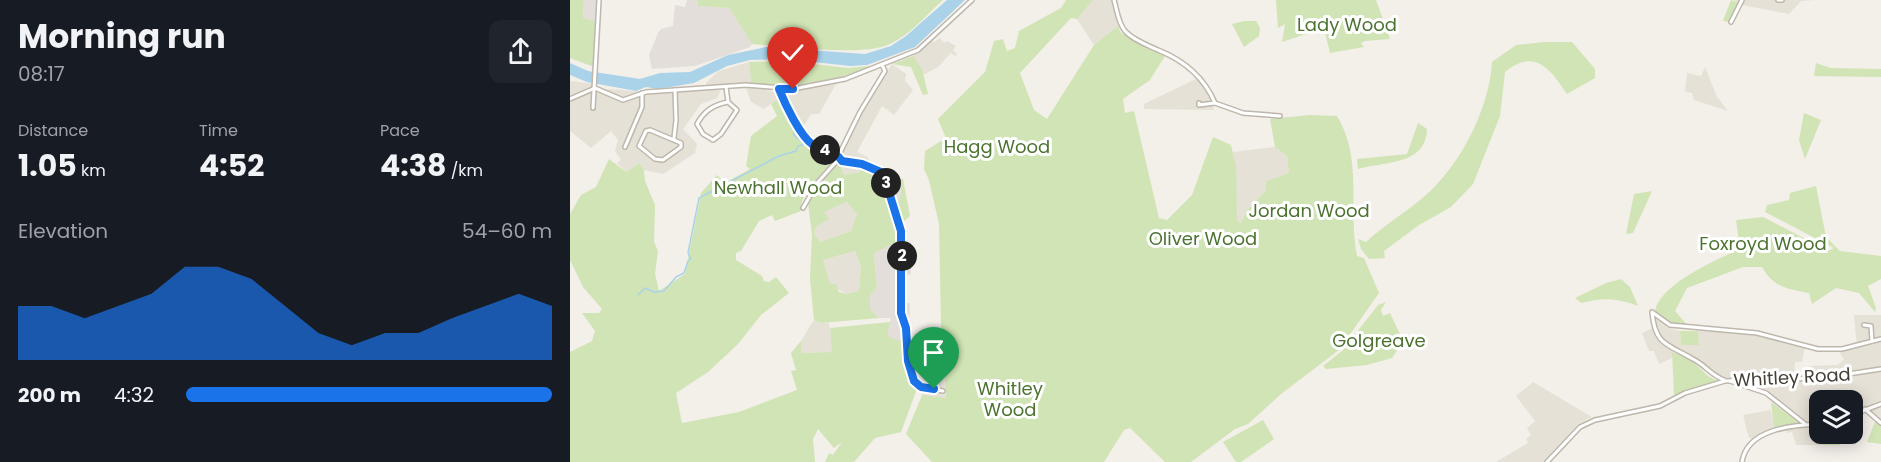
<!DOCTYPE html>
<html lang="en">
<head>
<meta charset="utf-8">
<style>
	body { margin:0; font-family:Poppins,sans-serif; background:#20242c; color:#f1f3f6; height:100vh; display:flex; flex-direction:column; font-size:22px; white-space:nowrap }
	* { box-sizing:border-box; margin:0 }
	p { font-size:20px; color:#9ea1a6 }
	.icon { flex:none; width:33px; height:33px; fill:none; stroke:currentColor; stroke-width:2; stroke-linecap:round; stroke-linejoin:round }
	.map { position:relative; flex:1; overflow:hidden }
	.drawer { display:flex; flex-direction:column; background:#171b24; width:570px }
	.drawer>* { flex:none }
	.fabs { position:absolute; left:1239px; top:390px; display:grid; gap:12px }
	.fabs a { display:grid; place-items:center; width:54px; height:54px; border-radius:12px; background:#171b24; box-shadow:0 3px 15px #0003; font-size:30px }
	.pin { position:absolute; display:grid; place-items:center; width:51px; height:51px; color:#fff; margin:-62px -26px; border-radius:50% 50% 50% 0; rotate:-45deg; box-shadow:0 0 6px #0007 }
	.pin .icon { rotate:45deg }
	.km { position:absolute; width:30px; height:30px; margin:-15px; border-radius:50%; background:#222; color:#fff; font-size:16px; line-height:30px; text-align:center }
	.round { display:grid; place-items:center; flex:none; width:63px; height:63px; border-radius:12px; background:#20242c }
	.overview { display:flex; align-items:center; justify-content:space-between; height:102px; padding:0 18px }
	h1 { font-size:33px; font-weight:700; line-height:45px }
	.stats { display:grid; grid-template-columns:repeat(3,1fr); gap:9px; height:102px; padding:6px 18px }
	.stats div { display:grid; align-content:center }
	.stats b { font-size:30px; font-weight:700 }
	.stats small { font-size:16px; font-weight:400 }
	.stats p { font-size:16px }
	.chart { height:168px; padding:12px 18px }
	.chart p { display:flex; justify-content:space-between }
	.chart svg { width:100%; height:108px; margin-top:6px; fill:#1a73e8; opacity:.7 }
	ul { padding:0 18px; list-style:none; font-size:20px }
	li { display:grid; grid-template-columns:96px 72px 1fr; align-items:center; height:45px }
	li i { height:15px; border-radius:8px; background:#1a73e8 }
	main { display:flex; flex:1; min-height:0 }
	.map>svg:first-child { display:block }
	.residential { fill:#e6e1d7 }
	.industrial { fill:#e3deda }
	.green { fill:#d1e4b5; fill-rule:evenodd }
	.parking { fill:#e2e0dd }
	.water { fill:#aad3ea }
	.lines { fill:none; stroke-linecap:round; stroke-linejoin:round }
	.stream { stroke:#aad3ea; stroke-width:1.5 }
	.minor-casing { stroke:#beb7ac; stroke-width:6 }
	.minor { stroke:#fff; stroke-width:3 }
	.route-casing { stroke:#fff; stroke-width:12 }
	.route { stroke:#1a73e8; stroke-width:8 }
	.labels { text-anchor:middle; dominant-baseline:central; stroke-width:6; stroke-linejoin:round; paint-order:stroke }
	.park-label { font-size:18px; fill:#4c7330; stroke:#fff }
	.street-label { font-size:18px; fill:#464038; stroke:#fff }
</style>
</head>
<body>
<main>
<section class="drawer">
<div class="overview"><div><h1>Morning run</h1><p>08:17</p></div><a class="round"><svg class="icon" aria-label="share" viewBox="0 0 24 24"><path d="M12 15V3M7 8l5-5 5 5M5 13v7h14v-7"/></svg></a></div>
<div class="stats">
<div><p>Distance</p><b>1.05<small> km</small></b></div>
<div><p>Time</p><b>4:52</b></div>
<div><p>Pace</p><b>4:38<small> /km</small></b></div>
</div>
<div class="chart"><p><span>Elevation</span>54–60 m</p>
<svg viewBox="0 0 160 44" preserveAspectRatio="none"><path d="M0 44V22L10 22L20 27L30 22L40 17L50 6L60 6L70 11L80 22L90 33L100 38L110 33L120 33L130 27L140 22L150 17L160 22V44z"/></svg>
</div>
<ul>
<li><b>200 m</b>4:32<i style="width:100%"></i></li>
</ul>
</section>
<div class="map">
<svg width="1311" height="462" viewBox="0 0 1311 462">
	<rect width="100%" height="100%" fill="#f3efe9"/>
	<!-- residential -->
	<g class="residential">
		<path d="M523 0H542L548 26 524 45 507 19Z"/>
		<path d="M1163 0H1245L1231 1 1219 14 1172 5Z"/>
		<path d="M370 38 374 43 377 41 386 46 383 50 387 54 385 56 381 53 368 67 353 75 343 56 362 40 364 42Z"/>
		<path d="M179 62 181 83 136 88V83L149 71Z"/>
		<path d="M322 64 336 74 335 81 343 90 324 115 312 106 287 152 299 158 297 164 291 167 290 172 274 175 270 163 273 159 271 155 287 122Z"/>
		<path d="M1135 67 1147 97 1158 111 1124 100 1122 93 1115 92 1117 73 1131 76Z"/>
		<path d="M628 78 636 87 644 110 574 109V104Z"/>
		<path d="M0 81 25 84 21 91 39 89 76 92 149 88 150 92 147 98 131 104 113 129 127 144 125 153 93 174 74 170 69 163 56 172 47 163 51 160 45 151 48 140 41 131 21 148 0 131Z"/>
		<path d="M266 84 249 114H241L232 129 212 91Z"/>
		<path d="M176 88H190L208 93 210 97 194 109 181 102Z"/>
		<path d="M705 147 717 156 719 173 696 181V190L676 211 671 223 667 221 663 152Z"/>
		<path d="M303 173 312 176 317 196 310 197Z"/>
		<path d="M278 202 287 214 281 231 250 242 244 233 253 212Z"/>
		<path d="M285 251 291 266 289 291 276 294 260 284 253 260Z"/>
		<path d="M1284 315H1311V423L1295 409 1283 415 1282 400H1250L1249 424H1235L1196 393 1158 381 1232 379V374L1240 366 1267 365 1274 360 1269 351 1287 348Z"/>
		<path d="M1084 317 1098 328 1110 331 1111 345H1129L1128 331 1178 333 1235 348 1232 362H1225L1224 377 1168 376 1157 379 1143 373 1124 357 1103 348 1102 358 1089 364 1084 351H1079L1072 333 1085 327Z"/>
		<path d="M244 320 251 323H259L263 352 232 353 231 341Z"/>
		<path d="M373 356 376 400 352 395 350 384 358 368H366Z"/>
		<path d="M963 382 1022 417 1008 424 974 462H926L958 443 956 439 961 435 957 428 965 421 946 396Z"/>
		<path d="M1201 410 1204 430 1184 439 1179 438 1173 415Z"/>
		<path d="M1249 425 1251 445H1226L1222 432 1217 433V430L1225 427Z"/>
	</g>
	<!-- industrial -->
	<g class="industrial">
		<path d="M14 0H28L27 22 13 19Z"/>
		<path d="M117 0H128L129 6 159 8 182 44 180 47 125 66 82 69 79 55 88 33 91 29 103 26 105 5 115 7Z"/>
		<path d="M329 229H334L335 245H341V274L337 275 334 303H340L339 325 333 342 316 336 321 318H309L300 309V296L307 287 304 252 326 242Z"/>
	</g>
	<!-- green -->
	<g class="green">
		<path d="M0 0H14L13 18 27 22 24 67 0 58Z"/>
		<path d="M128 0H373C356 15 341 34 320 44 293 57 215 46 182 44L159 8 128 6Z"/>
		<path d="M496 0H523L507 19 501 18 450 73 464 110 477 119 524 45 548 26 551 33 595 56 580 80 553 99 555 113 564 111 589 218 597 220 622 195 643 137 661 145 666 167 667 221 671 223 676 211 696 190V181L719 173 717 156 705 147 700 119 739 115 767 116C793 158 778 209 787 256L794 258 809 293 769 350 711 394 678 424 665 429 621 462H595L560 428 554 430 534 462H362L336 434 352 395 376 398 371 324 369 224 359 180 354 169 355 151 376 138 368 119 415 72 424 41 433 39 437 51 445 48 449 31 491 8Z"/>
		<path d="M706 0H806L820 39 795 41 791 43 794 47 760 53 754 28 712 42 715 24 708 28Z"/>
		<path d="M1161 0 1168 3 1159 22 1153 21Z"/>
		<path d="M675 21H686L690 28 689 36 674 47 662 24Z"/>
		<path d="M975 42H1002L1025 69V78L997 94C980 68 964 48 935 72L930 116 903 184 881 207 849 225 814 251 815 258 799 259 791 249 788 239 796 242C818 221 848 206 868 183 896 153 920 103 922 62L946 45Z"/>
		<path d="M343 56 352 69 358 94 353 95 341 67 322 64Z"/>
		<path d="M217 61 278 68 301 66C261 83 224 89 181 83L179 62Z"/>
		<path d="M1246 63 1261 68 1311 69V77L1244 76Z"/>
		<path d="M210 97 243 147 266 157C255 173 230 190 231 211L205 221 202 215 189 221 171 251 166 253V260L192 276 194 281 199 282 206 277 219 293 191 315 168 344 138 372 106 393 112 423 169 412 227 390 221 371 226 370 221 353 231 341 232 353 262 352 260 328 320 322 317 336 333 342 341 379 348 386 331 432 305 438 284 462H255L259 453 263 455 272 442 264 448 248 429 243 439 245 462H0V352L22 341 25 331 12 313H29L32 309 13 287 0 260V214L11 195 26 187 39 159 56 172 69 163 74 170 75 181 85 205 84 242 88 251 85 274 89 291 115 274 131 193 147 175 155 183 180 169 176 166 181 136 207 116 201 104Z"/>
		<path d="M1234 113 1251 120 1235 159 1229 140Z"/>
		<path d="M848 123 857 129C856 165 817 161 788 169L787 159 837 154Z"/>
		<path d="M269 161 274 175 290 172 291 167 303 173 309 197 317 196 329 229 326 242 304 253 307 287 300 296V309L309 318 251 323 244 320 240 279 242 234 238 203 250 182ZM277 202 287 214 281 231 250 242 244 233 247 226 259 219 254 212ZM285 251 291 266 289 291 276 294 269 292 266 284H260L253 260Z"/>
		<path d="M330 179H333L340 216 333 222 326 206 331 195Z"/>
		<path d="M1246 186 1256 237 1270 251 1311 256V279L1298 286 1306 308 1305 312 1289 293 1266 288 1242 304 1239 293C1217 289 1203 287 1192 267H1173L1117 288 1105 311 1119 327 1099 323 1085 311C1090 284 1146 260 1170 249L1166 220 1193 217 1255 249 1256 252 1264 248 1195 212 1197 205 1219 200 1220 193Z"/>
		<path d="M1082 191 1063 233 1056 234 1064 194Z"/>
		<path d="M1051 279 1060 287 1068 306C1048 298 1033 297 1011 303L1005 298 1036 283Z"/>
		<path d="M816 302 811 310 813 316 820 313 833 341 822 358 797 365 756 369 753 366 772 351 808 305Z"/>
		<path d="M1110 331H1128L1129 345H1111Z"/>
		<path d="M1102 352 1121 360 1138 376 1148 381 1104 395Z"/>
		<path d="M1201 402 1230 423 1204 430Z"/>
		<path d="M693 420 704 439 671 462H666L653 442Z"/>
		<path d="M1305 422 1311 426V444L1297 442Z"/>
		<path d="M1251 434H1273L1270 445H1251Z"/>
	</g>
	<!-- parking -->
	<path class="parking" d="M315 175 330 179 331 195 326 206Z"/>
	<!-- water -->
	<path class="water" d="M377 0H395L345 47 297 65 280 66 217 59 180 60 157 66 124 83 89 89 76 87 66 91 17 82 0 75V63L18 71 70 79 90 73 120 72 158 55 196 47 295 54 321 46 336 36Z"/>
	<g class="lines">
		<!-- stream -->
		<g class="stream">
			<path d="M210 103 223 122 224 135 240 149 253 155 255 160 260 158 264 161"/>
			<path d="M68 295 75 288 84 292 94 291 106 277 114 273 118 261 121 259 118 253 129 198 209 156 226 151 228 146 235 144"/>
		</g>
		<defs>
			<g id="minor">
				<path d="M544 0C547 10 548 23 555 31 563 40 577 45 588 50 613 60 634 77 645 103L673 113 710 116"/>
				<path d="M1208 0H1212"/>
				<path d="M1161 22 1172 0"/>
				<path d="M156 87 158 102C143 105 134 111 127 124L133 134 143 140 151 134 167 110 158 102"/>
				<path d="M209 89C216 106 228 134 243 145 252 152 265 151 272 161L292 164 313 173 331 231V313L336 328 338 361 342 378 351 387 373 391"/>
				<path d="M0 99 25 88 53 100 76 92 176 85 223 89 275 79 348 50 402 0"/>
				<path d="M629 103V105L645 103"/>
				<path d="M23 108 29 0"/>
				<path d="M80 130 111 143V147L93 160 85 159 69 146 76 131Z"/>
				<path d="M104 138 106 120 105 90"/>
				<path d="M55 147 72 107V93"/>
				<path d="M233 208 248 182 265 163 290 112 315 71 312 65"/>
				<path d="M1294 325 1301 326 1302 341"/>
				<path d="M1154 380C1141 375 1135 365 1123 359 1098 344 1085 346 1082 312L1100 325 1187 333 1248 349H1272L1311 339"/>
				<path d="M1160 381 1196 393 1235 424"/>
				<path d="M1295 409 1311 423"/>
				<path d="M1282 415 1311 404"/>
				<path d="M977 462 1010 427 1025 420 1090 406 1115 393 1155 381 1252 378 1311 369"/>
				<path d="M1172 462C1177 429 1222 425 1250 424"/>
			</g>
		</defs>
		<!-- minor casing -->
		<use href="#minor" class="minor-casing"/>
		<!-- minor -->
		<use href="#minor" class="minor"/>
	</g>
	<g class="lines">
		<defs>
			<path id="route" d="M223 89H209C215 104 230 136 243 145 252 152 265 150 272 161L292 164 313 173 331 231V313L336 328 338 361 344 381 351 387 364 389"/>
		</defs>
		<!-- route casing -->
		<use href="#route" class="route-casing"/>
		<!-- route -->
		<use href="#route" class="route"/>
	</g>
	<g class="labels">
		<!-- park labels -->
		<g class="park-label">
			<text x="777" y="24">Lady Wood</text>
			<text x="427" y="146">Hagg Wood</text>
			<text x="208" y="187">Newhall Wood</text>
			<text x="739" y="210">Jordan Wood</text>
			<text x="633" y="238">Oliver Wood</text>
			<text x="1193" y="243">Foxroyd Wood</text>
			<text x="809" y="340">Golgreave</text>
			<text x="440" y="388">Whitley<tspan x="440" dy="21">Wood</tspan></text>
		</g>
		<!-- street labels -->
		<g class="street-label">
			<text transform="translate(1222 377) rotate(-3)">Whitley Road</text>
		</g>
	</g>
</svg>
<div class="fabs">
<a><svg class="icon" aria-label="layers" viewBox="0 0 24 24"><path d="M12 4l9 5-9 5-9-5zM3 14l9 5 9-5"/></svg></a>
</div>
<div class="pin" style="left:364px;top:389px;background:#1e9e55"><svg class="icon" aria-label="arrive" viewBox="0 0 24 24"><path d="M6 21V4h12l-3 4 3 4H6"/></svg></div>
<div class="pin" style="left:223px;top:89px;background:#d93025"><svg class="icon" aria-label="check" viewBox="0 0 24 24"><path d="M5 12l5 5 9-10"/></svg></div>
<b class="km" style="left:332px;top:256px">2</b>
<b class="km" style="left:316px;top:183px">3</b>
<b class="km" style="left:255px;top:150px">4</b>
</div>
</main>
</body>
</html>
